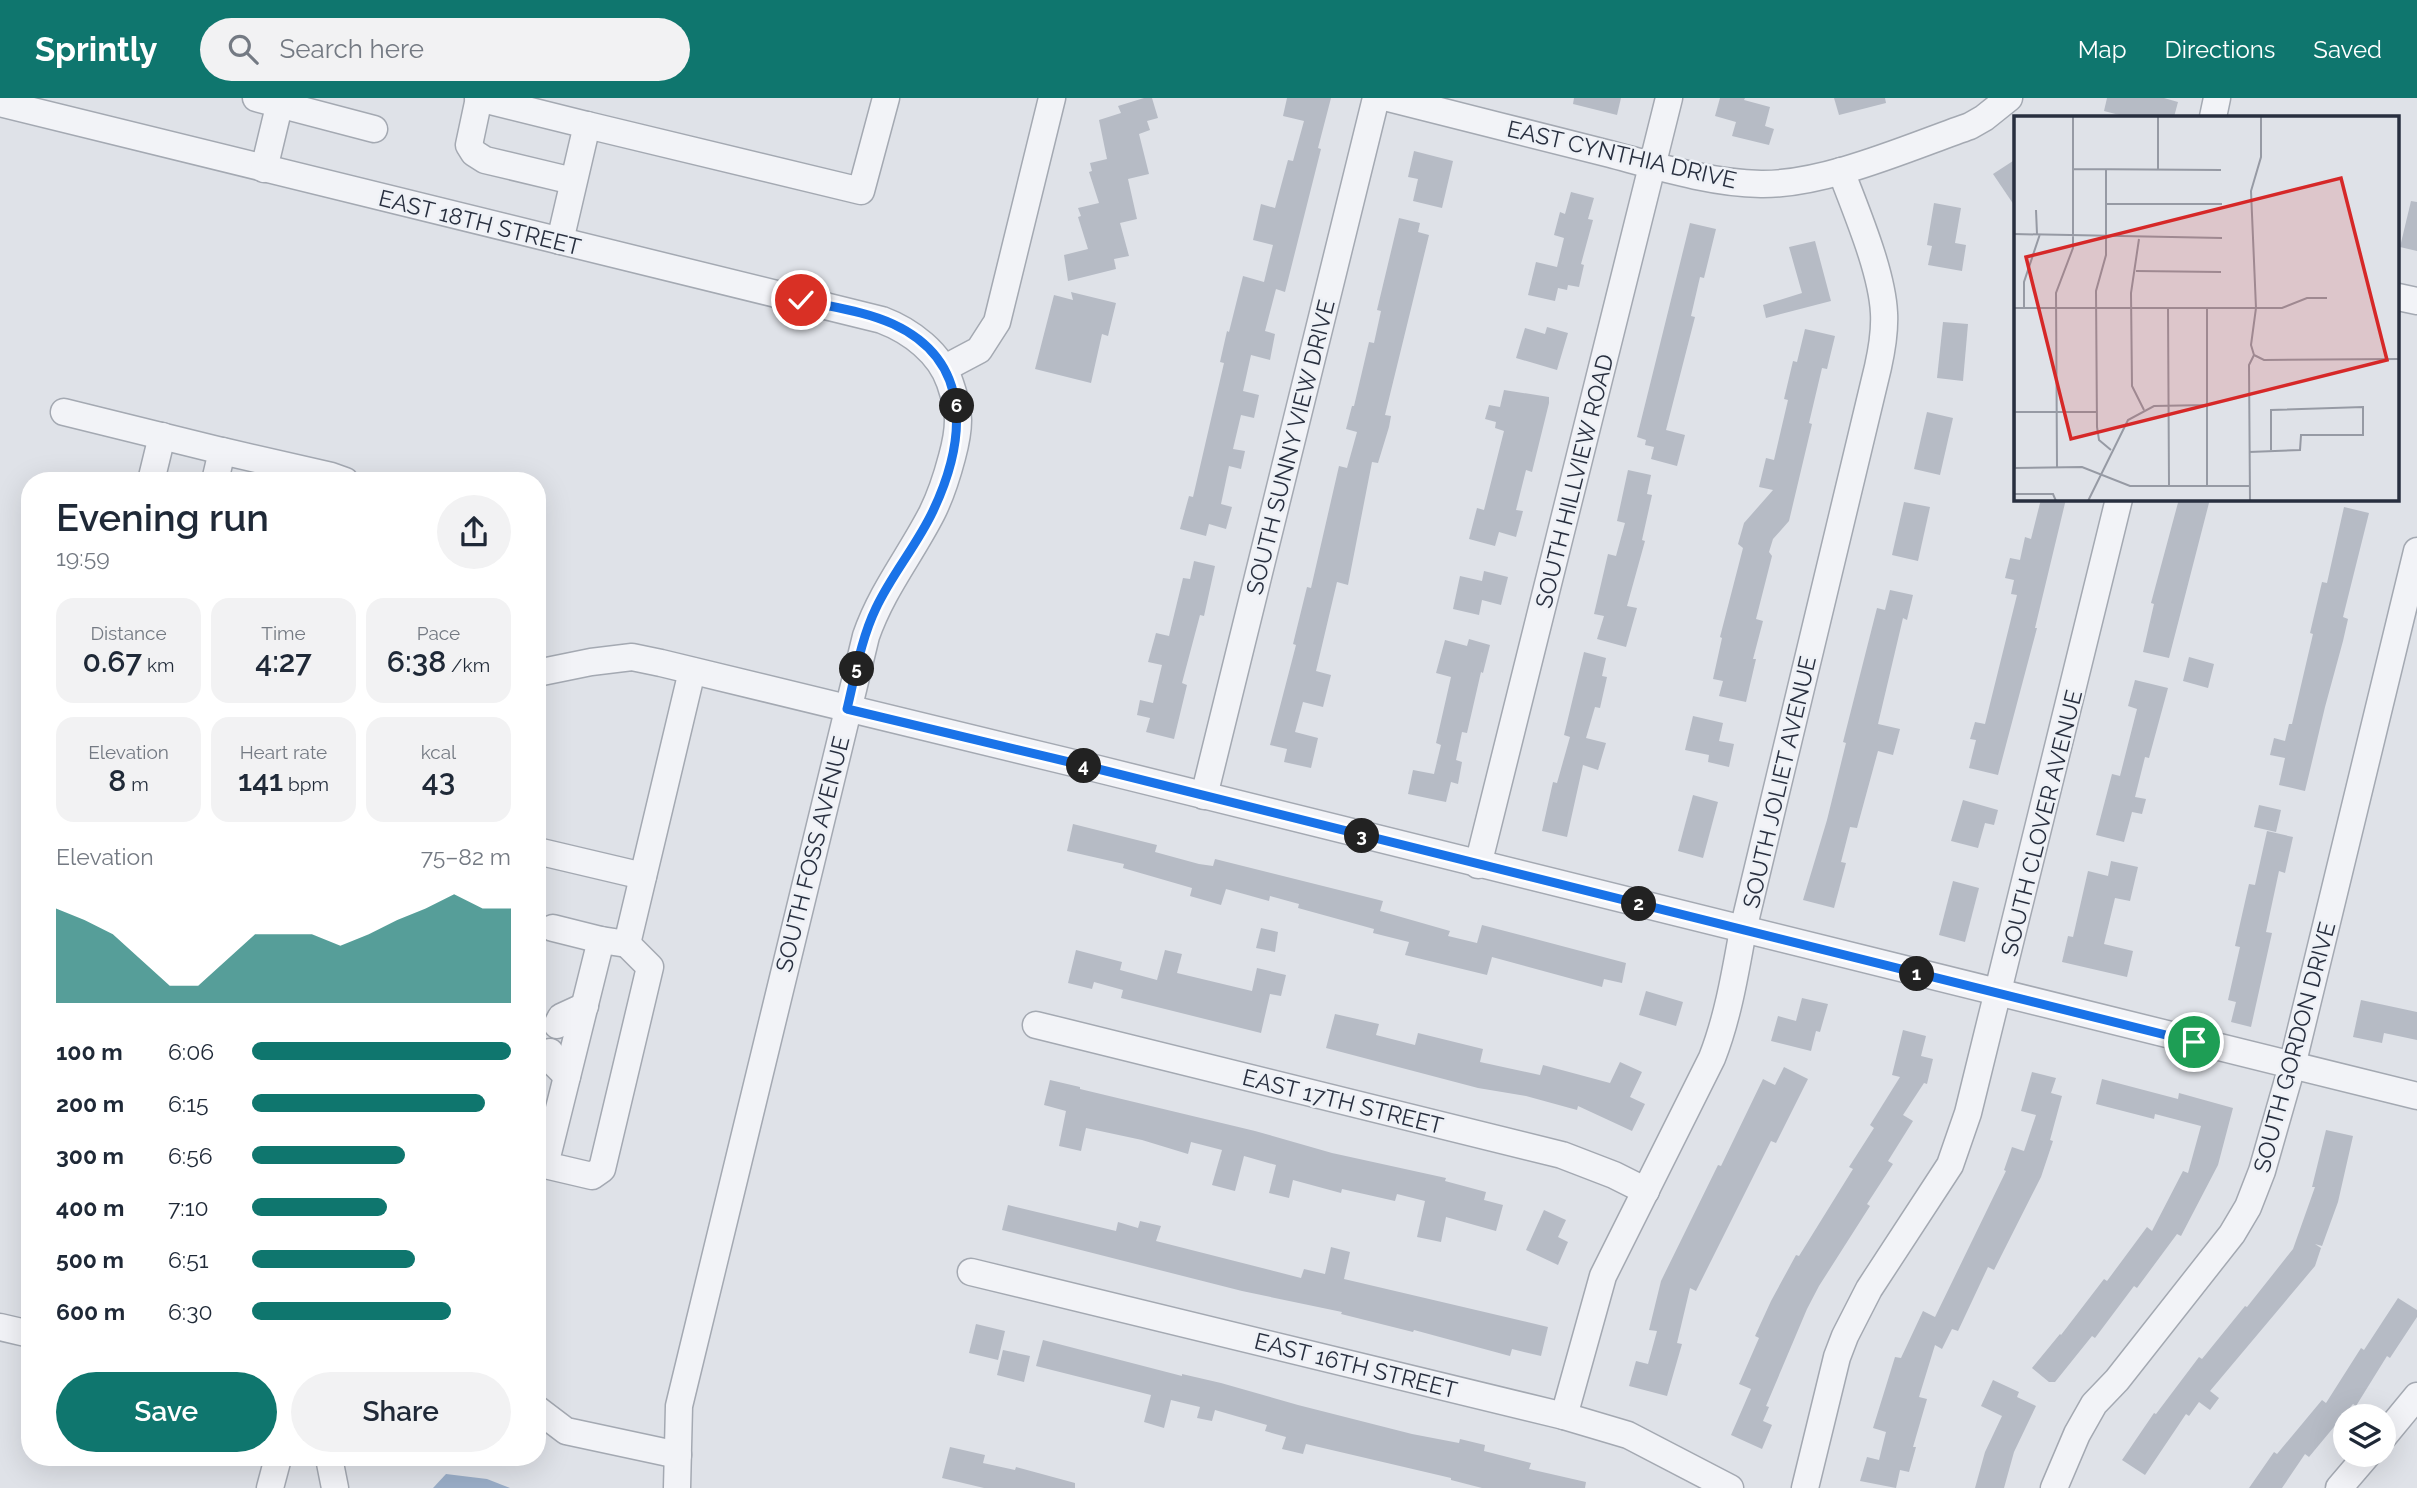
<!DOCTYPE html>
<html lang="en">
<head>
<meta charset="utf-8">
<style>
	body { margin:0; font-family:Raleway,sans-serif; background:#f2f2f3; color:#1f2937; height:100vh; display:flex; flex-direction:column; font-size:26px; white-space:nowrap }
	* { box-sizing:border-box; margin:0 }
	p { font-size:23px; color:#747a83 }
	.icon { flex:none; width:38px; height:38px; fill:none; stroke:currentColor; stroke-width:2; stroke-linecap:round; stroke-linejoin:round }
	.map { position:relative; flex:1; overflow:hidden }
	.drawer { position:absolute; left:21px; top:374px; width:525px; height:994px; display:flex; flex-direction:column; background:#fff; border-radius:28px; box-shadow:0 7px 28px #0002 }
	.drawer>* { flex:none }
	.buttons { position:absolute; left:2333px; top:1306px; display:grid; gap:14px }
	.buttons a { display:grid; place-items:center; width:63px; height:63px; border-radius:50%; background:#fff; box-shadow:0 7px 28px #0002; font-size:35px }
	.pin { position:absolute; display:grid; place-items:center; width:60px; height:60px; color:#fff; margin:-30px; border:4px solid #fff; border-radius:50%; box-shadow:0 2px 7px #0007 }
	.km { position:absolute; width:35px; height:35px; margin:-18px; border-radius:50%; background:#222; color:#fff; font-size:19px; line-height:35px; text-align:center }
	.round { display:grid; place-items:center; flex:none; width:74px; height:74px; border-radius:37px; background:#f2f2f3 }
	.overview { display:flex; align-items:center; justify-content:space-between; height:119px; padding:0 35px }
	h1 { font-size:38px; font-weight:600; line-height:52px }
	.stats { display:grid; grid-template-columns:repeat(3,1fr); gap:10px; height:119px; padding:7px 35px }
	.stats div { display:grid; align-content:center; border-radius:18px; background:#f2f2f3; text-align:center }
	.stats b { font-size:30px; font-weight:600 }
	.stats small { font-size:19px; font-weight:400 }
	.stats p { font-size:19px }
	.chart { height:196px; padding:14px 35px }
	.chart p { display:flex; justify-content:space-between }
	.chart svg { width:100%; height:126px; margin-top:7px; fill:#0f766e; opacity:.7 }
	.button { display:flex; gap:14px; margin-top:auto; padding:14px 35px }
	.button a { flex:1; height:80px; border-radius:42px; background:#0f766e; color:#fff; font-size:28px; font-weight:600; line-height:80px; text-align:center }
	.button a+a { background:#f2f2f3; color:#1f2937 }
	ul { padding:0 35px; list-style:none; font-size:23px }
	li { display:grid; grid-template-columns:112px 84px 1fr; align-items:center; height:52px }
	li i { height:18px; border-radius:9px; background:#0f766e }
	header { display:flex; align-items:center; gap:42px; box-sizing:border-box; height:98px; padding:0 35px; background:#0f766e; color:#fff }
	header strong { font-size:33px }
	nav { display:flex; gap:38px; margin-inline-start:auto; font-size:24px }
	.search { width:490px; height:63px; background:#f2f2f3; display:flex; align-items:center; gap:18px; box-sizing:border-box; padding:0 24px; border-radius:38px; color:#747a83; font-size:26px }
	.map>svg:first-child { display:block }
	.water { fill:#9aaec8 }
	.building { fill:#b6bbc5 }
	.lines { fill:none; stroke-linecap:round; stroke-linejoin:round }
	.minor-casing { stroke:#a4a9b2; stroke-width:29 }
	.minor { stroke:#f2f3f7; stroke-width:26 }
	.route-casing { stroke:#fff; stroke-width:14 }
	.route { stroke:#1a73e8; stroke-width:9 }
	.labels { text-anchor:middle; dominant-baseline:central; stroke-width:5; stroke-linejoin:round; paint-order:stroke }
	.street-label { font-size:23px; fill:#282f3f; stroke:#eef1f6 }
	.inset-road { fill:none; stroke:#969aa4; stroke-width:2 }
	.view { fill:#d62828; fill-opacity:0.15; stroke:#d62828; stroke-width:3.5 }
	.inset-edge { fill:none; stroke:#282f3f; stroke-width:3.5 }
</style>
</head>
<body>
<header>
<strong>Sprintly</strong>
<div class="search"><svg class="icon" aria-label="search" viewBox="0 0 24 24"><circle cx="10" cy="10" r="6"/><path d="M15 15l6 6"/></svg>Search here</div>
<nav><a>Map</a><a>Directions</a><a>Saved</a></nav>
</header>
<div class="map">
<svg width="2417" height="1390" viewBox="0 0 2417 1390">
	<rect width="100%" height="100%" fill="#dfe2e8"/>
	<!-- water -->
	<path class="water" d="M446 1376 487 1381 510 1390H433Z"/>
	<!-- building -->
	<g class="building">
		<path d="M1144 0H1152L1158 20 1147 23 1150 32 1139 36 1149 76 1128 81 1137 121 1120 125 1129 158 1114 161 1116 171 1068 183 1064 157 1088 151 1078 119 1081 118 1078 110 1099 105 1089 74 1092 73 1090 65 1107 61 1099 22 1121 15 1118 8Z"/>
		<path d="M1287 0H1331L1318 50 1321 51 1285 194 1276 191 1265 233 1275 236 1270 262 1251 257 1243 293 1259 297 1254 320 1241 317 1233 351 1245 353 1241 371 1229 368 1221 406 1232 409 1226 431 1209 426 1206 438 1180 431 1189 398 1193 399 1224 265 1220 264 1227 233 1229 234 1243 178 1264 184 1273 147 1253 142 1261 106 1275 110 1288 62 1293 63 1304 23 1283 18Z"/>
		<path d="M1574 0H1621L1617 17 1573 6Z"/>
		<path d="M1720 0H1745L1744 2 1770 9 1765 28 1774 31 1769 47 1732 38 1736 24 1715 18Z"/>
		<path d="M1834 0H1885L1886 5 1839 17Z"/>
		<path d="M2107 0H2164L2178 4 2174 19H2127L2104 13Z"/>
		<path d="M1414 53 1453 63 1442 110 1413 103 1418 81 1408 79Z"/>
		<path d="M2016 61V110L1993 76Z"/>
		<path d="M1571 94 1594 100 1588 121 1593 122 1581 166 1584 167 1579 189 1568 187 1567 192 1558 190 1555 203 1528 197 1536 164 1557 169 1564 140 1554 137 1560 114 1565 116Z"/>
		<path d="M2411 103 2417 104V153L2400 149Z"/>
		<path d="M1934 105 1961 110 1955 145 1966 147 1962 173 1928 167 1932 148 1927 147Z"/>
		<path d="M1399 120 1420 125 1418 134 1429 137 1385 317 1391 318 1389 329 1378 365 1372 364 1348 487 1337 484 1316 573 1331 577 1323 609 1303 604 1295 634 1318 640 1311 670 1284 664 1287 651 1270 647 1296 547 1293 546 1307 489 1311 490 1339 368 1347 370 1357 334 1346 331 1352 308H1354L1369 244 1374 245 1381 213 1377 212Z"/>
		<path d="M1690 125 1716 131 1704 180 1700 179 1691 218 1695 219 1666 332 1685 337 1677 368 1651 361 1654 349 1645 347 1646 342 1637 339Z"/>
		<path d="M1815 143 1831 203 1766 220 1763 207 1802 195 1789 149Z"/>
		<path d="M1071 194 1116 205 1108 238 1102 236 1091 285 1035 271 1054 197 1073 202Z"/>
		<path d="M1943 224 1968 226 1963 283 1937 280Z"/>
		<path d="M1547 229 1568 235 1557 272 1516 260 1525 230 1545 236Z"/>
		<path d="M1805 231 1835 238 1827 271 1822 270 1809 325 1812 326 1789 423 1773 441 1769 454 1772 458 1756 521 1763 523 1753 561H1756L1746 604 1719 598 1723 583 1713 581 1722 540 1720 539 1743 450 1738 446 1744 425 1773 392 1759 389 1766 360 1774 362 1788 302 1784 301 1793 263 1797 264Z"/>
		<path d="M1504 292 1549 299V305L1532 374 1526 372 1516 412 1523 413 1516 439 1499 434 1495 448 1469 441 1477 410 1484 412 1504 333 1495 330 1496 324 1485 321 1489 307 1500 309Z"/>
		<path d="M1927 314 1953 320 1940 377 1914 371Z"/>
		<path d="M1628 372 1651 377 1647 396 1652 397 1642 442 1645 443 1627 508 1637 510 1626 549 1597 541 1604 518 1594 516 1608 456 1616 458 1625 425 1617 423Z"/>
		<path d="M2041 401H2066L2035 530H2037L1998 677 1969 670 1976 642 1970 641 1975 624 1985 626 2017 497 2011 496 2014 482 2005 480 2010 460 2020 462 2025 439 2031 441Z"/>
		<path d="M2179 401H2210L2169 560 2143 554 2154 506 2151 505Z"/>
		<path d="M1904 404 1930 409 1918 463 1892 457Z"/>
		<path d="M2344 409 2369 415 2343 519 2348 521 2343 543 2325 609 2305 693 2279 687 2285 660 2270 657 2274 640 2285 643 2289 626H2292L2313 536 2310 535 2322 484 2327 485Z"/>
		<path d="M1194 463 1215 468 1204 518 1200 517 1182 585 1187 587 1174 641 1146 634 1150 620 1137 617 1140 602 1153 605 1162 567 1148 564 1156 535 1169 538 1183 480 1190 481Z"/>
		<path d="M1484 473 1508 479 1501 507 1482 502 1479 517 1453 511 1460 478 1482 483Z"/>
		<path d="M1890 492 1913 497 1907 522 1903 520 1878 626 1900 631 1893 657 1878 653 1857 730 1850 729 1841 764 1846 765 1834 810 1803 802 1827 722 1846 645 1843 644 1877 510 1885 512Z"/>
		<path d="M1469 541 1490 547 1483 575 1481 574 1467 635 1462 634 1456 662 1462 664 1458 686 1451 684 1446 704 1408 696 1413 672 1434 676 1441 647 1436 645 1451 579 1436 575 1445 542 1467 548Z"/>
		<path d="M1584 554 1606 560 1602 578 1607 579 1600 610 1595 609 1586 640 1606 645 1598 672 1583 667 1567 739 1542 733 1553 684 1557 685 1570 639 1564 637Z"/>
		<path d="M2189 559 2214 566 2208 590 2183 583Z"/>
		<path d="M2135 582 2168 590 2149 660 2145 659 2135 699 2146 701 2142 716 2132 714 2124 744 2096 737 2112 676 2120 678 2137 611 2128 608Z"/>
		<path d="M1693 618 1723 625 1719 643 1734 646 1729 669 1708 664 1709 657 1685 652Z"/>
		<path d="M1693 697 1718 704 1703 760 1678 753Z"/>
		<path d="M1963 702 1998 712 1994 727 1985 725 1978 750 1951 743Z"/>
		<path d="M2259 707 2281 712 2276 734 2254 729Z"/>
		<path d="M1073 726 1157 747 1155 754 1199 766 1213 768 1215 761 1383 803 1380 813 1450 833 1448 838 1477 845 1482 827 1626 865 1622 885 1604 881 1602 889 1492 859 1487 877 1405 857 1409 844 1373 835 1374 831 1298 810 1299 806 1270 798 1269 803 1226 791 1221 807 1190 798 1192 790 1123 770 1124 766 1067 753Z"/>
		<path d="M2267 733 2293 739 2285 775 2279 773 2266 834 2272 835 2251 929 2231 924 2236 904 2228 902 2240 849 2235 848 2249 786 2255 787Z"/>
		<path d="M2111 763 2138 769 2130 803 2115 800 2104 846 2133 853 2127 879 2062 864 2068 838 2073 839 2088 773 2108 778Z"/>
		<path d="M1953 783 1979 790 1965 844 1939 837Z"/>
		<path d="M1261 830 1278 834 1275 854 1256 850Z"/>
		<path d="M1076 852 1122 864 1120 872 1157 882 1165 852 1182 856 1177 875 1252 893 1257 870 1286 877 1281 898 1270 896 1261 935 1121 900 1123 892 1094 884 1092 891 1068 885Z"/>
		<path d="M1646 893 1683 904 1676 928 1639 917Z"/>
		<path d="M1802 900 1828 906 1820 934 1816 933 1811 953 1771 943 1778 918 1796 923Z"/>
		<path d="M2361 902 2417 914V942L2384 935 2382 945 2353 939Z"/>
		<path d="M1335 916 1379 926 1376 937 1415 947 1418 935 1483 951 1480 964 1540 977 1543 967 1610 985 1620 964 1642 974 1630 999 1645 1006 1632 1033 1578 1008 1577 1012 1526 998 1478 990 1326 950Z"/>
		<path d="M1903 932 1926 938 1921 958 1933 961 1927 986 1924 985 1903 1017 1913 1023 1888 1063 1893 1066 1867 1106 1870 1108 1819 1188 1807 1211 1766 1308 1769 1309 1763 1323 1772 1327 1762 1351 1731 1337 1751 1291 1739 1286 1759 1240 1755 1238 1771 1203 1796 1157 1799 1158 1853 1071 1849 1069 1874 1030 1870 1027 1900 979 1892 977Z"/>
		<path d="M1784 969 1808 981 1776 1045 1771 1043 1696 1193 1690 1190 1677 1245 1682 1246 1667 1298 1629 1288 1636 1263 1648 1266 1657 1233 1649 1232 1661 1183 1718 1067 1721 1068 1763 981 1775 987Z"/>
		<path d="M2032 974 2056 980 2051 995 2062 998 2050 1042 2053 1043 2041 1079 1994 1172 1988 1169 1958 1233 1952 1231 1942 1251 1935 1247 1919 1299 1927 1301 1913 1349H1916L1909 1374 1900 1372 1896 1390 1860 1383 1867 1359 1879 1362 1886 1334 1873 1330 1895 1259 1901 1260 1923 1213 1935 1219 2006 1073 2004 1072 2012 1049 2024 1053 2036 1017 2021 1013Z"/>
		<path d="M2102 981 2178 1001 2179 995 2233 1010 2218 1067 2181 1138 2177 1136 2137 1190 2134 1188 2095 1240 2092 1238 2055 1284H2049L2032 1270 2060 1236 2061 1237 2104 1181 2107 1183 2147 1129 2152 1133 2183 1073 2188 1075 2201 1028 2155 1016 2154 1021 2096 1006Z"/>
		<path d="M1050 982 1080 989V991L1255 1033 1332 1055 1446 1080 1445 1083 1486 1094 1484 1102 1503 1107 1496 1133 1446 1119 1441 1144 1417 1139 1425 1103 1397 1096 1395 1103 1342 1091 1341 1095 1293 1082 1289 1100 1269 1095 1276 1067 1244 1058 1235 1093 1212 1087 1222 1052 1191 1044 1188 1056 1142 1042 1086 1030 1081 1053 1059 1048 1066 1013 1044 1007Z"/>
		<path d="M2326 1032 2353 1038 2338 1104 2322 1148 2315 1146 2321 1150 2315 1168 2210 1293 2219 1300 2210 1312 2199 1304 2189 1318 2186 1316 2145 1377 2122 1362 2154 1315 2156 1316 2199 1259 2202 1261 2245 1208 2247 1209 2293 1151 2315 1089H2312Z"/>
		<path d="M1008 1107 1116 1133 1118 1124 1138 1130 1140 1123 1161 1128 1156 1143 1301 1180 1304 1171 1325 1176 1331 1149 1350 1154 1344 1181 1548 1229 1541 1258 1512 1251 1510 1258 1414 1232 1413 1234 1341 1216 1342 1214 1242 1193 1002 1132Z"/>
		<path d="M1544 1112 1566 1122 1558 1139 1568 1144 1558 1167 1526 1152Z"/>
		<path d="M2398 1200 2417 1212V1219L2390 1260 2387 1258 2356 1308 2353 1306 2309 1359 2305 1356 2282 1390H2249L2274 1354 2277 1356 2322 1302 2326 1305 2361 1250 2364 1252Z"/>
		<path d="M976 1226 1005 1233 998 1262 969 1255Z"/>
		<path d="M1043 1242 1182 1278V1276L1221 1285 1298 1307 1412 1336 1459 1345 1460 1341 1485 1347 1484 1353 1531 1365 1529 1371 1586 1384 1585 1390H1482L1451 1382V1380L1306 1346 1303 1356 1282 1351 1286 1339 1265 1333 1267 1327 1215 1312 1212 1323 1197 1320 1200 1309 1171 1302 1164 1330 1144 1324 1151 1297 1036 1268Z"/>
		<path d="M1003 1252 1030 1258 1024 1284 997 1277Z"/>
		<path d="M1993 1282 2019 1294 2017 1299 2036 1308 2014 1354 2004 1390H1975L1985 1354 2002 1318 1981 1308Z"/>
		<path d="M950 1349 985 1357 983 1365 1015 1372 1016 1369 1075 1385V1390H984L942 1380Z"/>
	</g>
	<g class="lines">
		<defs>
			<g id="minor">
				<path d="M256 0 374 31"/>
				<path d="M478 0 587 27 560 143"/>
				<path d="M479 0 469 47 474 55 485 62 573 83"/>
				<path d="M1388 0C1462 18 1536 38 1610 56 1659 69 1711 85 1761 86 1825 87 1910 49 1970 28L1984 20 2009 0"/>
				<path d="M0 5 882 222C911 233 940 255 950 285 954 297 958 309 958 322 958 334 955 348 952 359 947 378 941 397 932 415 910 458 882 492 866 538L679 1308 677 1390"/>
				<path d="M2213 19 2217 0"/>
				<path d="M587 27 861 93 886 0"/>
				<path d="M264 71 281 0"/>
				<path d="M2398 199 2417 203"/>
				<path d="M945 270 979 252 997 224 1052 0"/>
				<path d="M64 314 222 353"/>
				<path d="M151 383 162 338"/>
				<path d="M215 383 222 353 331 378 345 383"/>
				<path d="M537 575 591 564 632 559 661 565 1090 669 2417 998"/>
				<path d="M1204 698 1376 0"/>
				<path d="M537 753 643 778"/>
				<path d="M1478 767 1669 0"/>
				<path d="M553 830 601 842 627 846 692 573"/>
				<path d="M601 842 545 1067 592 1078 602 1071 650 869 627 846"/>
				<path d="M557 927 561 919 585 908"/>
				<path d="M1036 927 1562 1057 1614 1077 1646 1093"/>
				<path d="M550 954 554 965 567 978"/>
				<path d="M971 1174 1564 1318 1628 1337 1730 1390"/>
				<path d="M0 1229 30 1236"/>
				<path d="M537 1311 566 1333 678 1357"/>
				<path d="M1564 1318 1603 1178 1712 960C1728 919 1735 876 1743 832L1878 269C1882 251 1885 233 1884 215 1882 173 1856 113 1841 73"/>
				<path d="M2384 1338 2417 1298"/>
				<path d="M329 1360 335 1390"/>
				<path d="M270 1390 278 1360"/>
				<path d="M1805 1390 1837 1259 1845 1238 1869 1191 1950 1067 1968 1015 2119 401"/>
				<path d="M2054 1390 2077 1336 2094 1306 2117 1282 2232 1136 2248 1109 2262 1073 2292 968 2417 453"/>
				<path d="M2339 1390 2368 1356"/>
			</g>
		</defs>
		<!-- minor casing -->
		<use href="#minor" class="minor-casing"/>
		<!-- minor -->
		<use href="#minor" class="minor"/>
	</g>
	<g class="lines">
		<defs>
			<path id="route" d="M801 202C831 209 865 213 893 226 975 264 965 345 933 413 917 447 892 476 876 510 861 541 855 578 847 611L1090 669 2194 944"/>
		</defs>
		<!-- route casing -->
		<use href="#route" class="route-casing"/>
		<!-- route -->
		<use href="#route" class="route"/>
	</g>
	<g class="labels">
		<!-- street labels -->
		<g class="street-label">
			<text transform="translate(1622 56) rotate(13)">EAST CYNTHIA DRIVE</text>
			<text transform="translate(480 124) rotate(14)">EAST 18TH STREET</text>
			<text transform="translate(1290 349) rotate(-76)">SOUTH SUNNY VIEW DRIVE</text>
			<text transform="translate(1574 383) rotate(-76)">SOUTH HILLVIEW ROAD</text>
			<text transform="translate(1779 684) rotate(-77)">SOUTH JOLIET AVENUE</text>
			<text transform="translate(2041 725) rotate(-76)">SOUTH CLOVER AVENUE</text>
			<text transform="translate(812 756) rotate(-76)">SOUTH FOSS AVENUE</text>
			<text transform="translate(2294 949) rotate(-75)">SOUTH GORDON DRIVE</text>
			<text transform="translate(1343 1003) rotate(14)">EAST 17TH STREET</text>
			<text transform="translate(1356 1267) rotate(14)">EAST 16TH STREET</text>
		</g>
	</g>
	<!-- overview -->
	<g transform="translate(2014 18)">
		<rect width="385" height="385" fill="#dfe2e8"/>
		<path class="inset-road" d="M144 0V54M59 53 207 54M92 54V139L82 175 83 311 85 324 97 334M92 88H208M22 94 23 118M0 118 208 122M125 123 117 177 118 270 130 294M122 155 207 156M0 192H268L293 182H313M10 192V166L26 118M154 192 155 369M193 192V369M0 215 1 352M240 239 237 229 242 192 237 75 247 41V0M240 239 250 244 385 243M1 296H83M235 336 286 334 287 319H349V291L257 294V334M43 351 42 177 59 132V0M0 352 68 351 116 370H236M0 378H39L42 385M74 385 114 304 140 290 193 289M236 385 235 249 240 239"/>
		<path class="view" d="M327 62 373 244 57 323 12 141Z"/>
		<rect width="385" height="385" class="inset-edge"/>
	</g>
</svg>
<div class="buttons">
<a><svg class="icon" aria-label="layers" viewBox="0 0 24 24"><path d="M12 4l9 5-9 5-9-5zM3 14l9 5 9-5"/></svg></a>
</div>
<div class="pin" style="left:2194px;top:944px;background:#1e9e55"><svg class="icon" aria-label="arrive" viewBox="0 0 24 24"><path d="M6 21V4h12l-3 4 3 4H6"/></svg></div>
<div class="pin" style="left:801px;top:202px;background:#d93025"><svg class="icon" aria-label="check" viewBox="0 0 24 24"><path d="M5 12l5 5 9-10"/></svg></div>
<b class="km" style="left:1917px;top:876px">1</b>
<b class="km" style="left:1639px;top:806px">2</b>
<b class="km" style="left:1362px;top:738px">3</b>
<b class="km" style="left:1084px;top:668px">4</b>
<b class="km" style="left:857px;top:571px">5</b>
<b class="km" style="left:957px;top:308px">6</b>
<section class="drawer">
<div class="overview"><div><h1>Evening run</h1><p>19:59</p></div><a class="round"><svg class="icon" aria-label="share" viewBox="0 0 24 24"><path d="M12 15V3M7 8l5-5 5 5M5 13v7h14v-7"/></svg></a></div>
<div class="stats">
<div><p>Distance</p><b>0.67<small> km</small></b></div>
<div><p>Time</p><b>4:27</b></div>
<div><p>Pace</p><b>6:38<small> /km</small></b></div>
</div>
<div class="stats">
<div><p>Elevation</p><b>8<small> m</small></b></div>
<div><p>Heart rate</p><b>141<small> bpm</small></b></div>
<div><p>kcal</p><b>43</b></div>
</div>
<div class="chart"><p><span>Elevation</span>75–82 m</p>
<svg viewBox="0 0 160 44" preserveAspectRatio="none"><path d="M0 44V11L10 15L20 20L30 29L40 38L50 38L60 29L70 20L80 20L90 20L100 24L110 20L120 15L130 11L140 6L150 11L160 11V44z"/></svg>
</div>
<ul>
<li><b>100 m</b>6:06<i style="width:100%"></i></li>
<li><b>200 m</b>6:15<i style="width:90%"></i></li>
<li><b>300 m</b>6:56<i style="width:59%"></i></li>
<li><b>400 m</b>7:10<i style="width:52%"></i></li>
<li><b>500 m</b>6:51<i style="width:63%"></i></li>
<li><b>600 m</b>6:30<i style="width:77%"></i></li>
</ul>
<div class="button"><a>Save</a><a>Share</a></div>
</section>
</div>
</body>
</html>
